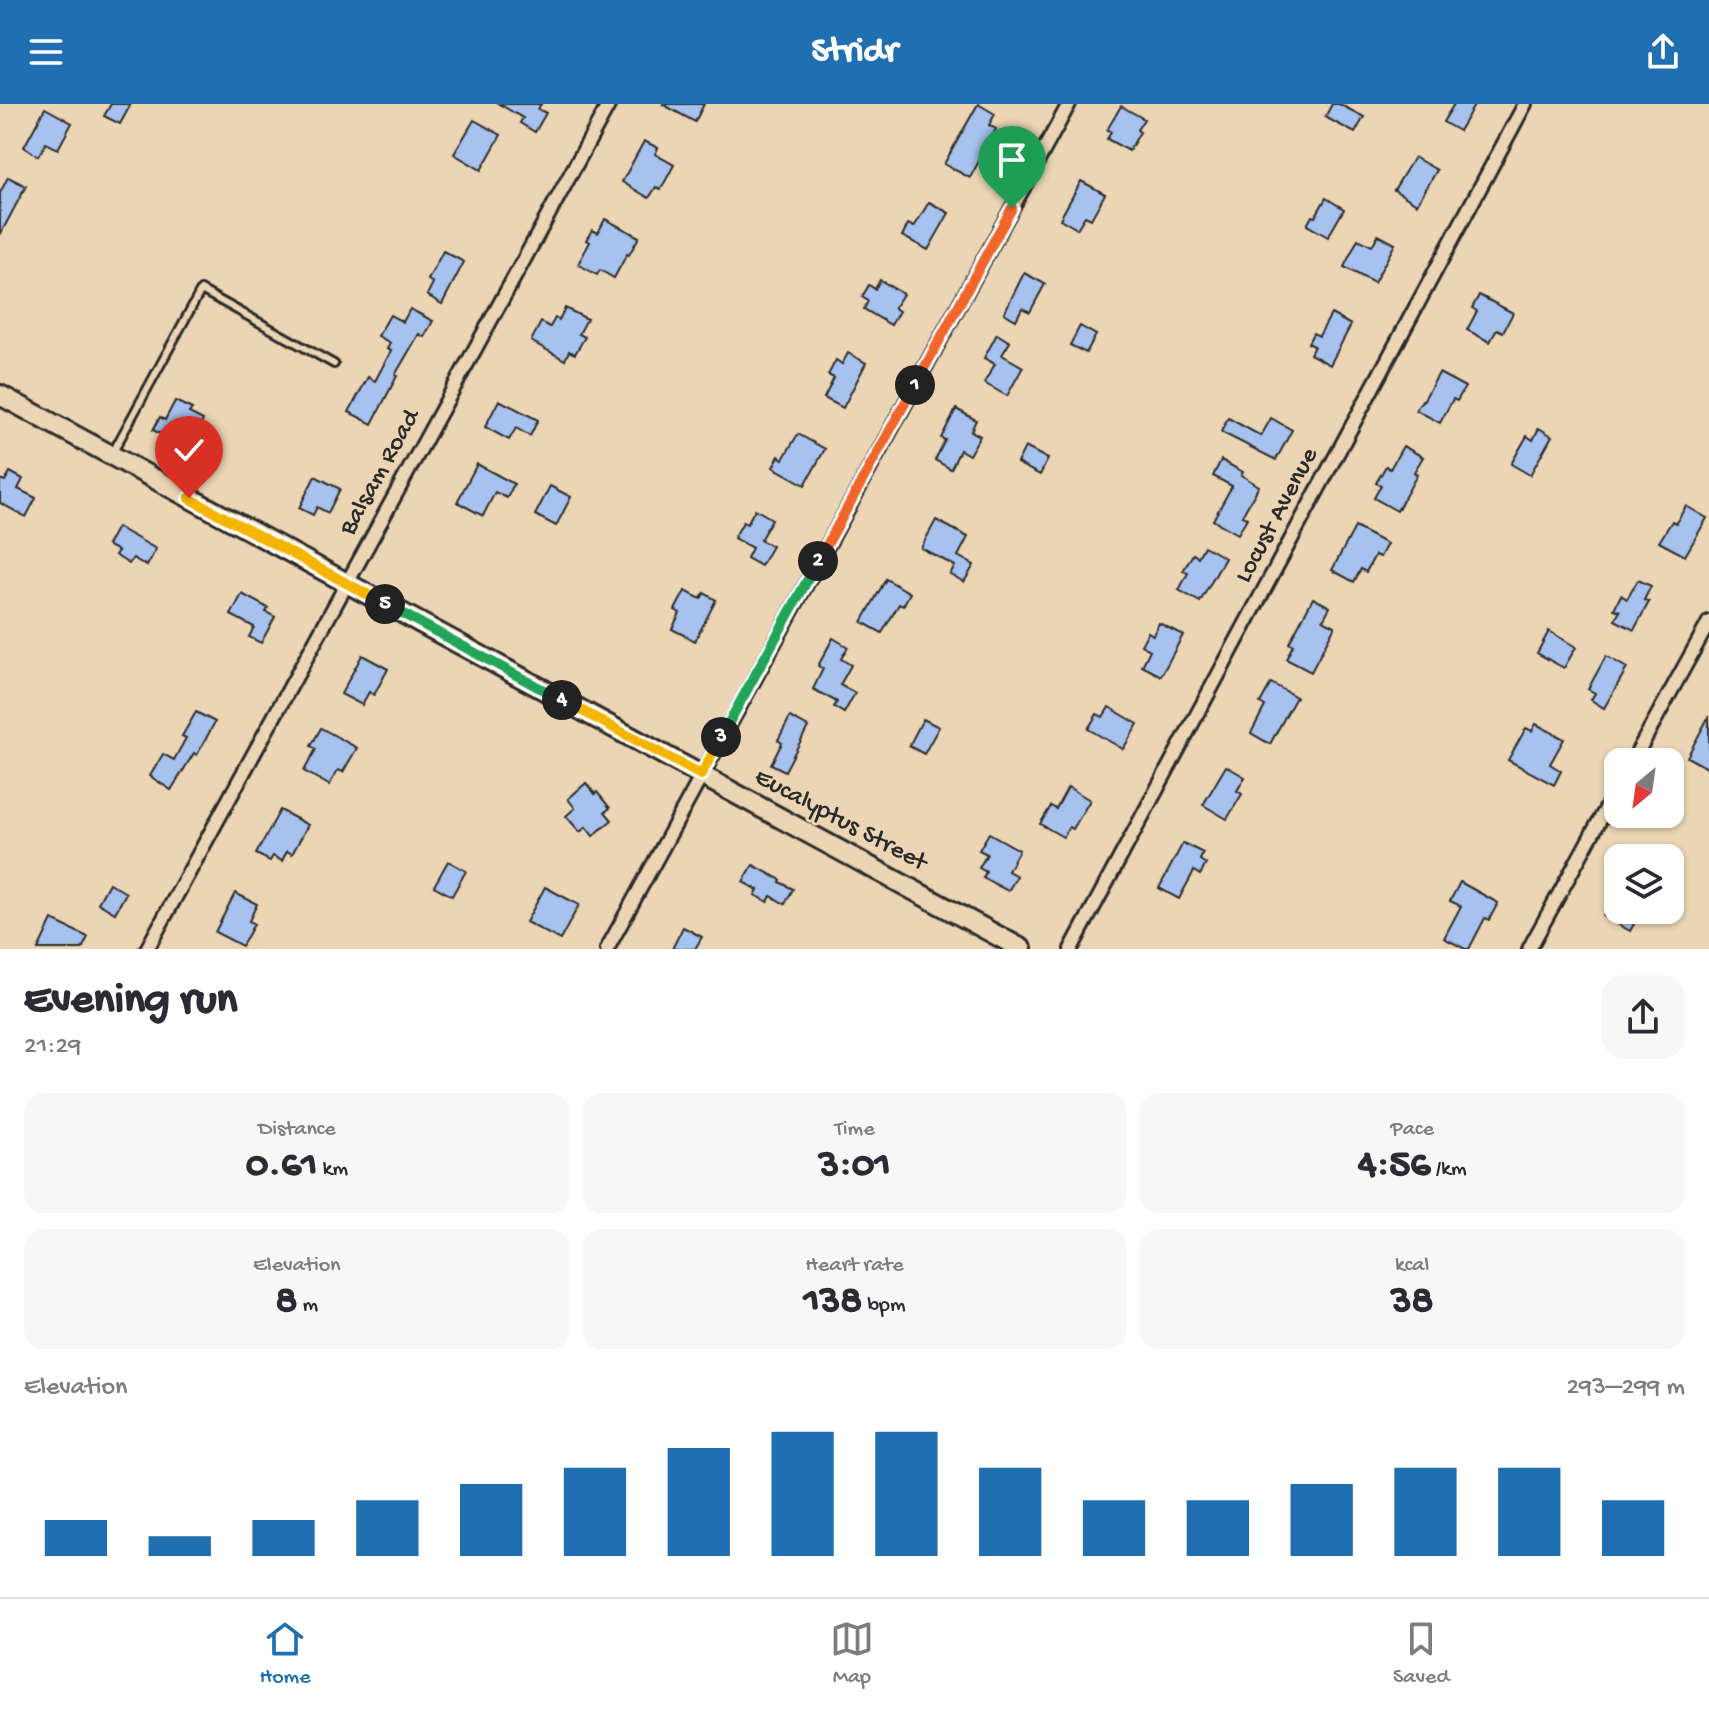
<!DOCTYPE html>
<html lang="en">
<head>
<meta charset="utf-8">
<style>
	body { margin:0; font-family:"Gochi Hand",sans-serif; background:#f7f7f7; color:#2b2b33; height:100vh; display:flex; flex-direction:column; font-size:30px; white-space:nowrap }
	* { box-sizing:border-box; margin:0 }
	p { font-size:26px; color:#7c7c81 }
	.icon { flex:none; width:44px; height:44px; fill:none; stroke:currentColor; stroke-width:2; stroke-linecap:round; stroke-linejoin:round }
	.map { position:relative; height:845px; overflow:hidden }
	.sheet { display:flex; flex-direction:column; background:#fff; flex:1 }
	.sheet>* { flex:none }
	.needle { width:52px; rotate:209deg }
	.buttons { position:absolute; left:1604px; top:644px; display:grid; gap:16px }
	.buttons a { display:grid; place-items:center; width:80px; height:80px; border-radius:16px; background:#fff; box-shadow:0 2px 6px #0004; font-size:40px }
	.pin { position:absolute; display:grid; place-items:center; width:68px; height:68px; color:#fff; margin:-82px -34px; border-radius:50% 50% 50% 0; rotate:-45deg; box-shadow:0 0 8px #0007 }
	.pin .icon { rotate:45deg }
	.km { position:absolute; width:40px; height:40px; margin:-20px; border-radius:50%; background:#222; color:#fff; font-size:22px; line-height:40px; text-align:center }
	.round { display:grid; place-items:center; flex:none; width:84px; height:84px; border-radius:24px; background:#f7f7f7 }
	.headline { display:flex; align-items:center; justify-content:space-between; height:136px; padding:0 24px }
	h1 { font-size:44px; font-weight:700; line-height:60px }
	.figures { display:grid; grid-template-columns:repeat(3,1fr); gap:12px; height:136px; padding:8px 24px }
	.figures div { display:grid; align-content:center; border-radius:20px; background:#f7f7f7; text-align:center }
	.figures b { font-size:40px; font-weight:700 }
	.figures small { font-size:22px; font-weight:400 }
	.figures p { font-size:22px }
	.chart { height:224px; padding:16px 24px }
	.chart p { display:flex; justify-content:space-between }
	.chart svg { width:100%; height:144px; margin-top:8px; stroke:#1f6fb2; stroke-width:6 }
	header { display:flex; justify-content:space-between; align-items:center; height:104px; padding:0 24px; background:#1f6fb2; color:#fff; font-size:36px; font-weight:700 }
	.menu { display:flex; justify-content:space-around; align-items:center; height:112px; border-top:2px solid #e1e1e2; background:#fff; font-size:22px; color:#7c7c81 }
	.menu a { display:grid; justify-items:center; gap:4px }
	.menu .selected { color:#1f6fb2 }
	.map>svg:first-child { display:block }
	.building { fill:#a7c2ef; stroke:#2b2b2b; stroke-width:2 }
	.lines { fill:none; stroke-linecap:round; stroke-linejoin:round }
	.lane-casing { stroke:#2b2b2b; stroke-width:12 }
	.street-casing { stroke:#2b2b2b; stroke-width:18 }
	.secondary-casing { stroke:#2b2b2b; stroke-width:24 }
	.lane { stroke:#ebd5b4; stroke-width:6 }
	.street { stroke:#ebd5b4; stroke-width:12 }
	.secondary { stroke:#ebd5b4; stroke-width:18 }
	.split-1-casing { stroke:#fff; stroke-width:16 }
	.split-2-casing { stroke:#fff; stroke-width:16 }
	.split-3-casing { stroke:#fff; stroke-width:16 }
	.split-4-casing { stroke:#fff; stroke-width:16 }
	.split-5-casing { stroke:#fff; stroke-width:16 }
	.split-6-casing { stroke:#fff; stroke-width:16 }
	.split-1 { stroke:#f0652b; stroke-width:10 }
	.split-2 { stroke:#f0652b; stroke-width:10 }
	.split-3 { stroke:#22a559; stroke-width:10 }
	.split-4 { stroke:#f5b400; stroke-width:10 }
	.split-5 { stroke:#22a559; stroke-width:10 }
	.split-6 { stroke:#f5b400; stroke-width:10 }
	.labels { text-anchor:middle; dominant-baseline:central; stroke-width:6; stroke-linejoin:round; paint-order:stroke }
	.street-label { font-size:26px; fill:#2b2b2b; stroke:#ebd5b4 }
</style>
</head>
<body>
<header><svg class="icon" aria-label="menu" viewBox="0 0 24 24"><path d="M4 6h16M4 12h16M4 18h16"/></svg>Stridr<svg class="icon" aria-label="share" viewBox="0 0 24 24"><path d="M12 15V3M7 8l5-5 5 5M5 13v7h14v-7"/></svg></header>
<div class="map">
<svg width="1709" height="845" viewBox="0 0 1709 845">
	<rect width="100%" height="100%" fill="#ebd5b4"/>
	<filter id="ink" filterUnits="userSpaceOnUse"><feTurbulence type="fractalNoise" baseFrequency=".0125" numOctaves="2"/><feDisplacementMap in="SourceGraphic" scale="16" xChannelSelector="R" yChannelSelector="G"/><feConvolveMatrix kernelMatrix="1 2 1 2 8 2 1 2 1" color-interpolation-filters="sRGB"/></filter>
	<g filter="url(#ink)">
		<!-- building -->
		<g class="building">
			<path d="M111 0H131L120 20 104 12Z"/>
			<path d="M499 0H541L538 5 546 9 535 28 520 19 523 14Z"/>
			<path d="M662 0H704L695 18Z"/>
			<path d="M978 0 995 10 989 21 996 25 970 74 944 60Z"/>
			<path d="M1332 0H1339L1364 13 1355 29 1325 13Z"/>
			<path d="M1454 0H1475L1459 27 1443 18Z"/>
			<path d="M1121 2 1144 15 1137 26 1140 28 1129 47 1107 35 1111 28 1107 26Z"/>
			<path d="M45 4 72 19 58 45 46 39 38 52 24 43Z"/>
			<path d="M474 16 501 31 481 66 454 50Z"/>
			<path d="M644 37 658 44 655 50 674 61 661 85 656 83 649 94 622 78Z"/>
			<path d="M1414 53 1437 66 1417 100 1394 86Z"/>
			<path d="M8 73 26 82 0 131V89Z"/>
			<path d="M1081 77 1105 90 1091 115 1085 112 1077 125 1060 115Z"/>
			<path d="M1326 94 1344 105 1328 133 1307 121 1312 112 1315 113Z"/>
			<path d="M929 98 949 109 928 146 902 132 908 120 914 123Z"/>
			<path d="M605 115 639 133 629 151 627 150 614 174 600 166 597 171 578 160 590 138 586 136 592 126 598 129Z"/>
			<path d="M1378 131 1395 140 1374 179 1344 163 1358 135 1372 142Z"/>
			<path d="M443 147 464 158 442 200 427 191 433 179 428 176Z"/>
			<path d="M1024 169 1045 180 1030 208 1022 204 1016 216 1004 209Z"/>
			<path d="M880 176 903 190 894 204 899 207 891 221 864 205 868 197 862 193 869 181 875 185Z"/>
			<path d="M1479 191 1513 209 1503 228 1497 225 1490 238 1467 226 1477 207 1472 204Z"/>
			<path d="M565 204 587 215 579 230 585 233 575 250 569 247 565 256 531 237 541 218 550 223 555 214 559 216Z"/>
			<path d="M410 205 433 217 424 233 419 230 395 271 397 272 372 320 349 308 368 273 375 277 391 247 387 245 390 239 378 232 390 211 403 218Z"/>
			<path d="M1331 210 1351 221 1330 261 1310 250 1314 242 1308 239 1313 229 1319 232Z"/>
			<path d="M1080 222 1096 231 1086 249 1070 241Z"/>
			<path d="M997 230 1010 238 1002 251 1023 263 1007 292 984 279 995 260 984 254Z"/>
			<path d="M848 249 866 259 843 304 824 294 834 274 828 271 836 256 842 260Z"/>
			<path d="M1439 269 1465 283 1457 297 1453 295 1440 319 1416 306 1422 296 1423 297Z"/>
			<path d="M499 296 538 316 530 332 516 324 509 336 485 323Z"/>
			<path d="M175 297 192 305 189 309 203 316 192 337 172 327 168 334 153 326 160 313 165 316Z"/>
			<path d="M956 305 976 316 971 327 980 332 969 351 960 346 951 365 935 356 945 336 941 334Z"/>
			<path d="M1228 314 1261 332 1271 314 1292 326 1276 356 1221 328Z"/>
			<path d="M1539 324 1552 332 1530 371 1511 360 1527 332 1533 336Z"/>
			<path d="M798 330 825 345 805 381 773 363 779 352 783 355Z"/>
			<path d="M1403 342 1423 353 1414 368 1417 371 1397 407 1374 394 1381 381 1376 379 1386 362 1390 365Z"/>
			<path d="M1025 343 1048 355 1040 371 1017 359Z"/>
			<path d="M1221 356 1243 368 1241 371 1259 382 1242 412 1247 414 1238 430 1213 416 1232 382 1213 372Z"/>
			<path d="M477 360 514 380 507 394 495 388 483 412 457 398Z"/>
			<path d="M10 368 23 375 18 385 36 394 26 413 0 399V375L5 377Z"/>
			<path d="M315 372 340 385 328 409 317 403 313 411 299 404Z"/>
			<path d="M550 382 571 393 556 422 535 411Z"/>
			<path d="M1686 402 1707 414 1685 452 1659 438 1672 417 1676 419Z"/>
			<path d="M755 405 772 415 760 436 772 442 761 462 747 454 752 444 734 434 743 418 747 420Z"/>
			<path d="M936 416 968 433 958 452 974 461 964 478 950 470 955 462 921 444Z"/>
			<path d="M117 423 156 445 147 462 133 454 129 460 115 451 118 447 107 441Z"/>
			<path d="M1355 423 1387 440 1380 453 1375 451 1366 468 1361 465 1354 478 1332 466Z"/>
			<path d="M1204 442 1225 454 1200 498 1179 486 1188 469 1183 467 1193 450 1198 453Z"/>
			<path d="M886 475 910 489 903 502 899 500 882 529 862 518Z"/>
			<path d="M1638 476 1651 482 1644 496 1649 498 1634 526 1615 516 1620 507 1614 505 1621 491 1627 495Z"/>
			<path d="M685 487 701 495 704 489 716 496 695 537 672 525 680 509 675 506Z"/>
			<path d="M242 490 268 504 266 508 275 513 261 539 249 533 254 523 231 511Z"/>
			<path d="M1313 494 1330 503 1323 516 1335 522 1311 568 1286 555 1293 541 1289 539Z"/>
			<path d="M1159 519 1183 531 1161 572 1142 562 1150 546 1141 541 1148 528 1153 531Z"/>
			<path d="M1549 527 1576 543 1564 564 1537 549Z"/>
			<path d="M833 534 848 543 841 555 851 561 840 581 855 589 844 609 834 603 837 598 813 585 823 565 818 562Z"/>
			<path d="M362 551 388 565 374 591 369 588 362 601 341 590Z"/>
			<path d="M1606 552 1627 564 1604 604 1591 596 1595 589 1588 585Z"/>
			<path d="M1271 579 1296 593 1270 640 1251 629 1265 602 1260 599Z"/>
			<path d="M1109 603 1138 620 1123 645 1088 625 1097 610 1103 613Z"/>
			<path d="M196 608 215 618 197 651 194 649 171 686 150 672 163 650 174 656 186 634 182 632Z"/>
			<path d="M1709 612V665L1687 653Z"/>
			<path d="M790 613 808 623 785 667 771 660 782 639 778 636Z"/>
			<path d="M923 615 939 623 924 650 909 642Z"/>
			<path d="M1536 620 1564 635 1550 660 1561 667 1554 681 1508 656 1526 624 1532 627Z"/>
			<path d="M321 624 357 644 343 668 338 666 329 681 304 667 316 645 311 642Z"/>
			<path d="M1226 662 1245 673 1237 687 1242 690 1227 715 1203 701Z"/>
			<path d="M586 679 595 690 597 688 610 704 605 708 612 716 593 732 586 723 580 728 566 712 575 704 568 695Z"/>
			<path d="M1068 683 1090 696 1073 725 1069 723 1063 733 1040 720 1051 702 1056 705Z"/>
			<path d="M280 706 308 721 292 750 287 747 282 757 273 752 270 757 256 750Z"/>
			<path d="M989 729 1019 746 1008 767 1017 772 1008 787 983 774 986 768 979 764 987 750 979 746Z"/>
			<path d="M1183 739 1203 749 1200 756 1206 760 1200 771 1194 767 1179 795 1159 784Z"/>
			<path d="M448 757 466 767 452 792 434 782Z"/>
			<path d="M753 761 781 776 780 778 793 785 785 800 771 792 768 798 755 791 758 786 743 778Z"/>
			<path d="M1460 778 1498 799 1489 816 1485 814 1469 845H1465L1444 834 1461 802 1450 797Z"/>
			<path d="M109 779 126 789 115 809 98 799Z"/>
			<path d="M545 783 579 801 560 836 526 818Z"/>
			<path d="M1618 784V806H1642L1630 827 1603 812Z"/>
			<path d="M235 789 257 800 249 817 254 820 242 842 215 828Z"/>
			<path d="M52 816 88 833 82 845H38Z"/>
			<path d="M683 823 702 833 695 845H672Z"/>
		</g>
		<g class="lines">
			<defs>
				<path id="lane" d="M113 348 201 186 334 260"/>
				<g id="street">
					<path d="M1632 658 1709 518"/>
					<path d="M147 845 609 0"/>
					<path d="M607 845 1069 0"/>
					<path d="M1071 845 1525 0"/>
					<path d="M1529 845 1618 683"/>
				</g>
				<path id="secondary" d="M0 291 1022 845"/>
			</defs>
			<!-- lane casing -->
			<use href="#lane" class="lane-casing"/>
			<!-- street casing -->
			<use href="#street" class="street-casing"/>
			<!-- secondary casing -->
			<use href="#secondary" class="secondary-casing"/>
			<!-- lane -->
			<use href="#lane" class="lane"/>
			<!-- street -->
			<use href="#street" class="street"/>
			<!-- secondary -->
			<use href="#secondary" class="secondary"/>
		</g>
	</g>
	<g class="lines" filter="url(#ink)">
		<defs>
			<path id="split-1" d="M915 281 1012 104"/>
			<path id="split-2" d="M818 457 915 281"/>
			<path id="split-3" d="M721 633 818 457"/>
			<path id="split-4" d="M562 596 701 671 721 633"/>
			<path id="split-5" d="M385 500 562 596"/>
			<path id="split-6" d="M189 394 385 500"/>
		</defs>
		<!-- split-1 casing -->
		<use href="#split-1" class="split-1-casing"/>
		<!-- split-2 casing -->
		<use href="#split-2" class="split-2-casing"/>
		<!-- split-3 casing -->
		<use href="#split-3" class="split-3-casing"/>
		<!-- split-4 casing -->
		<use href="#split-4" class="split-4-casing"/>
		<!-- split-5 casing -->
		<use href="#split-5" class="split-5-casing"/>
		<!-- split-6 casing -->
		<use href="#split-6" class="split-6-casing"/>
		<!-- split-1 -->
		<use href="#split-1" class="split-1"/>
		<!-- split-2 -->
		<use href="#split-2" class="split-2"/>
		<!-- split-3 -->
		<use href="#split-3" class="split-3"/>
		<!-- split-4 -->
		<use href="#split-4" class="split-4"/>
		<!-- split-5 -->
		<use href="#split-5" class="split-5"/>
		<!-- split-6 -->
		<use href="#split-6" class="split-6"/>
	</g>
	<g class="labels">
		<!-- street labels -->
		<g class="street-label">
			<text transform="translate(381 369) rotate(-61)">Balsam Road</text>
			<text transform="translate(1278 412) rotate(-62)">Locust Avenue</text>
			<text transform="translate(840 717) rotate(28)">Eucalyptus Street</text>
		</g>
	</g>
</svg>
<div class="buttons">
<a><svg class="needle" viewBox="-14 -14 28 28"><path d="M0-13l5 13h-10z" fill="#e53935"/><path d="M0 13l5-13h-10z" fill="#7c7c81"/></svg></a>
<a><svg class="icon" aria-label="layers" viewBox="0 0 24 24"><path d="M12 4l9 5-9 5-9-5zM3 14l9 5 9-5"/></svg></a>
</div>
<div class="pin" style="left:1012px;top:104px;background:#1e9e55"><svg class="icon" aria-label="arrive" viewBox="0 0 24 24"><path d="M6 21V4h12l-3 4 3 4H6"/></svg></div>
<div class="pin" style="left:189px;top:394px;background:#d93025"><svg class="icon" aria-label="check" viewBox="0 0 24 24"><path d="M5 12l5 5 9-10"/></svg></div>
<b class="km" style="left:915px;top:281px">1</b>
<b class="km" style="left:818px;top:457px">2</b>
<b class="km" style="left:721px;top:633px">3</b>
<b class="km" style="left:562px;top:596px">4</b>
<b class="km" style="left:385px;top:500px">5</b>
</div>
<section class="sheet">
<div class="headline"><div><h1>Evening run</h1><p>21:29</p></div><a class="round"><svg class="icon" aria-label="share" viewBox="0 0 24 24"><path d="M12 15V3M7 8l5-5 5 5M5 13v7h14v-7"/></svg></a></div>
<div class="figures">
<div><p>Distance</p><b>0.61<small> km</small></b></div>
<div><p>Time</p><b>3:01</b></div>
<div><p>Pace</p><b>4:56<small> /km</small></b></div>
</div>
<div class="figures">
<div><p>Elevation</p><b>8<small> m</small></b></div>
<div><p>Heart rate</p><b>138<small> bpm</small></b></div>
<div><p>kcal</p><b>38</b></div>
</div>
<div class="chart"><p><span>Elevation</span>293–299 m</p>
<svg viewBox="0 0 160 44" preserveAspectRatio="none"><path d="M5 44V33M15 44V38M25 44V33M35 44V27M45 44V22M55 44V17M65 44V11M75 44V6M85 44V6M95 44V17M105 44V27M115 44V27M125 44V22M135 44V17M145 44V17M155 44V27"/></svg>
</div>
</section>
<nav class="menu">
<a class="selected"><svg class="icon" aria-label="home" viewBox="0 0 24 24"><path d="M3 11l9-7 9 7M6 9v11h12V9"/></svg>Home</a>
<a><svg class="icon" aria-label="map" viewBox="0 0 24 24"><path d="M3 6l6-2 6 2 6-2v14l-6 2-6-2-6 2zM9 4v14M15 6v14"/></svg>Map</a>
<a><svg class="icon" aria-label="saved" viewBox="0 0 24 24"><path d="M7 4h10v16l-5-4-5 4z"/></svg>Saved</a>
</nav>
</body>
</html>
